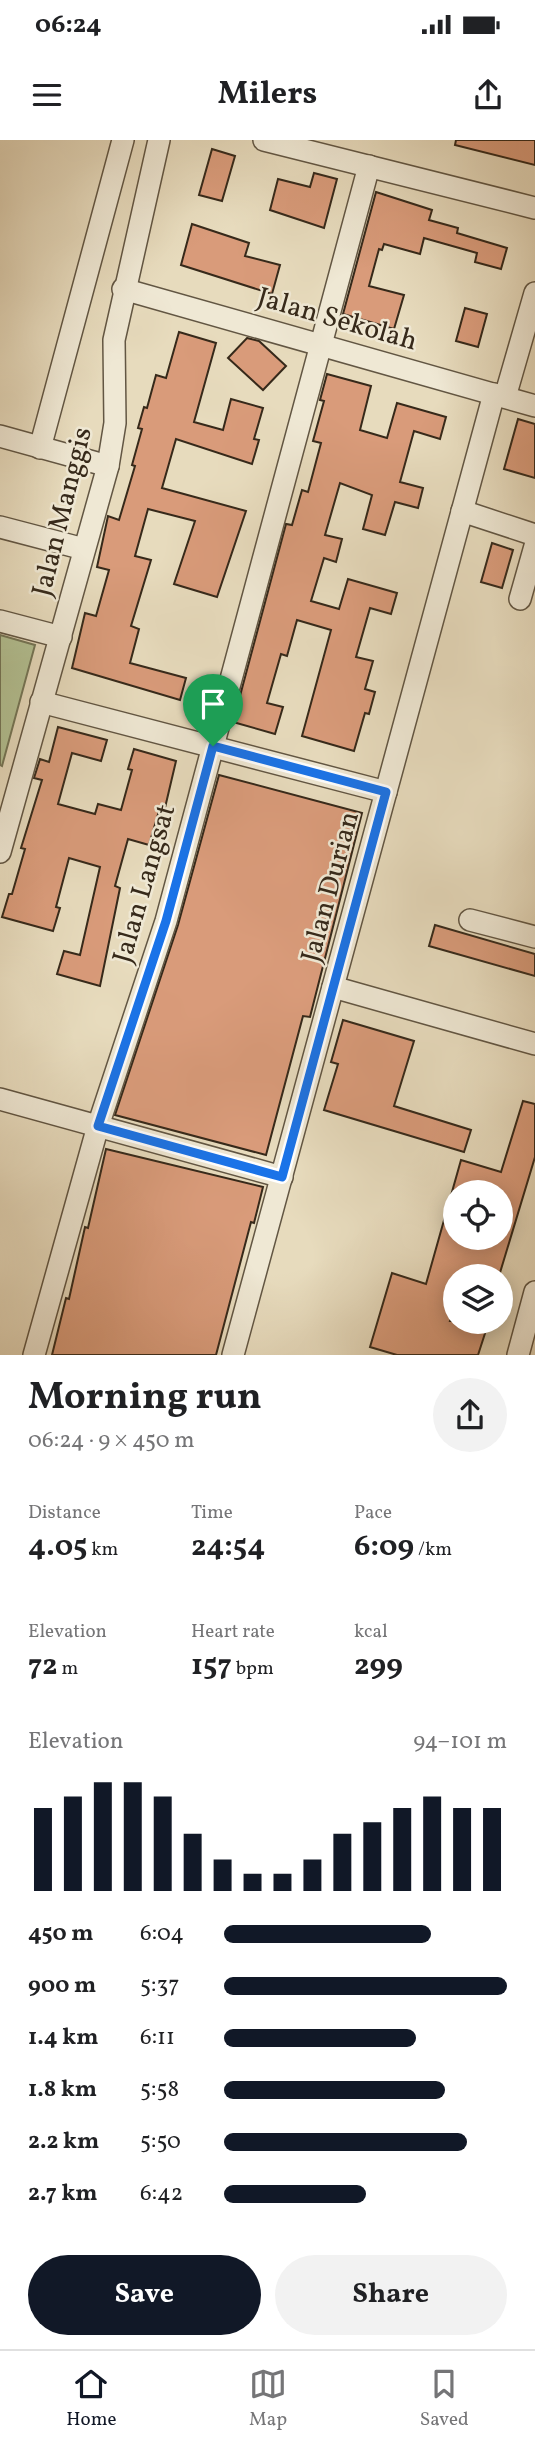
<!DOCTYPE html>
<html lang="en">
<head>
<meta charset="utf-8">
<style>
	body { margin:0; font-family:Vollkorn,serif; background:#f2f2f2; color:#202124; height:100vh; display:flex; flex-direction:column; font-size:26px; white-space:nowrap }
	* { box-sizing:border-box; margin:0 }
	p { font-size:23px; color:#757577 }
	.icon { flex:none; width:38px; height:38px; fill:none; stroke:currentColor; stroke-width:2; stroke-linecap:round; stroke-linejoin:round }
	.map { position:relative; height:1215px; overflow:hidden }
	.sheet { display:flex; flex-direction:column; background:#fff; flex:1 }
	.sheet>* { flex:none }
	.tools { position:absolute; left:443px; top:1040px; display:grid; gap:14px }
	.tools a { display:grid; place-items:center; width:70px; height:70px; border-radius:50%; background:#fff; box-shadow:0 4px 18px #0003; font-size:35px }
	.pin { position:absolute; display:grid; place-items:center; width:60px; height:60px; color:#fff; margin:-72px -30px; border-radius:50% 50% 50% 0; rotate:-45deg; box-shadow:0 0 7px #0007 }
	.pin .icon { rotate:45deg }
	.round { display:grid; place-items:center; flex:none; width:74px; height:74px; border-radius:37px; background:#f2f2f2 }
	.overview { display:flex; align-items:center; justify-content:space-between; height:119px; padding:0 28px }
	h1 { font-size:38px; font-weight:700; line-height:52px }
	.figures { display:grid; grid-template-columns:repeat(3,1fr); gap:10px; height:119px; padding:7px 28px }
	.figures div { display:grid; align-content:center }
	.figures b { font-size:30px; font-weight:700 }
	.figures small { font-size:19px; font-weight:400 }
	.figures p { font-size:19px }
	.chart { height:196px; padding:14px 28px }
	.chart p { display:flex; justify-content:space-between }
	.chart svg { width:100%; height:126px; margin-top:7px; stroke:#111827; stroke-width:6 }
	.action { display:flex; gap:14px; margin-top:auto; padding:14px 28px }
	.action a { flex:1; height:80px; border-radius:42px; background:#111827; color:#fff; font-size:28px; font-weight:700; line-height:80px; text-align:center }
	.action a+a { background:#f2f2f2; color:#202124 }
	ul { padding:0 28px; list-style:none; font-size:23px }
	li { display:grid; grid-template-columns:112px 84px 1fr; align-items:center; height:52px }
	li i { height:18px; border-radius:9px; background:#111827 }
	.status { display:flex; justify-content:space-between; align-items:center; height:49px; padding:0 35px; background:#fff; direction:ltr }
	.status svg { height:19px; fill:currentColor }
	header { display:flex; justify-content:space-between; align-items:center; height:91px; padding:0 28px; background:#fff; font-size:32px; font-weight:700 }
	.tabs { display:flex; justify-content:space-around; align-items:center; height:98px; border-top:2px solid #e0e0e0; background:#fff; font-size:19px; color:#757577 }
	.tabs a { display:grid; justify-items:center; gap:4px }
	.tabs .active { color:#111827 }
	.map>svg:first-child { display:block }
	.green { fill:#b3c193; stroke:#747556; stroke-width:2 }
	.building { fill:#d99b7a; stroke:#36291a; stroke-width:2; fill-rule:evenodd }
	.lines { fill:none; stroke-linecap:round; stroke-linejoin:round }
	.minor-casing { stroke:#625643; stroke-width:24 }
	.minor { stroke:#efe8d4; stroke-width:21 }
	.route-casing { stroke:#fff; stroke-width:14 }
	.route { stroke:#1a73e8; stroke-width:9 }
	.labels { text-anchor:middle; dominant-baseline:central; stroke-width:5; stroke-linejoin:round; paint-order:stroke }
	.street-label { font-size:28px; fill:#36291a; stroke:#efe8d4 }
</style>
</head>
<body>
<div class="status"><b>06:24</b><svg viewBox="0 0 49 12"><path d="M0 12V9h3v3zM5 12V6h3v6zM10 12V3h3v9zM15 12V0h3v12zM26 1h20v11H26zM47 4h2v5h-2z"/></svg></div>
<header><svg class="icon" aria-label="menu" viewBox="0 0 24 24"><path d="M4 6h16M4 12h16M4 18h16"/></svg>Milers<svg class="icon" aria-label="share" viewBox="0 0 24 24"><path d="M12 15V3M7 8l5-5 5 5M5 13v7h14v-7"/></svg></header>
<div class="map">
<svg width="535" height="1215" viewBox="0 0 535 1215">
	<rect width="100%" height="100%" fill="#e7dbbd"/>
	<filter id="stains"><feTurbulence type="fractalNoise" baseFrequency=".00286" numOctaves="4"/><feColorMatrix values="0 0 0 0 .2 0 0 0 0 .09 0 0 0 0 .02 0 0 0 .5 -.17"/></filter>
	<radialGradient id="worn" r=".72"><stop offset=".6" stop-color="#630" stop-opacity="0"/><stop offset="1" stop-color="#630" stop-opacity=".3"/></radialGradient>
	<!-- green -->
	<path class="green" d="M0 495 35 505 2 626 0 625Z"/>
	<!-- building -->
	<g class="building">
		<path d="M456 0H535V25L455 5Z"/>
		<path d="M212 9 235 16 222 61 199 55Z"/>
		<path d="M314 33 337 39 324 88 270 70 278 39 310 47Z"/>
		<path d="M376 52 432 70 429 80 458 88 457 93 507 108 501 129 475 122 477 113 424 98 420 114 384 104 382 110 379 109 369 146 404 155 394 189 343 174Z"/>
		<path d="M192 84 249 103 245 116 280 125 272 154 181 125Z"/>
		<path d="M465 168 487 174 478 207 456 201Z"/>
		<path d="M179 192 216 203 194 282 223 290 231 259 263 268 254 299 259 300 252 324 176 299 162 348 246 371 217 457 174 444 195 381 148 369 135 416 151 420 131 486 139 489 130 523 186 538 180 560 72 528 85 473 96 476 109 430 97 427 108 376 119 380 135 326 132 325 142 289 138 288 144 267 147 268 156 235 166 238Z"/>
		<path d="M247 198 259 201 286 226 263 250 228 218Z"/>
		<path d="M327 234 371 246 360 290 387 298 397 263 446 277 440 299 414 291 400 342 423 348 418 368 395 362 385 395 363 389 372 355 340 343 325 395 342 399 336 422 324 418 311 461 339 469 348 439 397 453 391 474 370 468 356 517 373 521 365 549 375 552 369 574 365 573 354 611 302 596 331 490 297 480 287 516 281 514 267 563 283 567 275 594 233 582 286 384 292 385 302 350 308 352 321 303 313 301 324 261 320 260Z"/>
		<path d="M518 279 535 284V338L504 329Z"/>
		<path d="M492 403 513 410 502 448 481 442Z"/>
		<path d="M58 587 107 600 101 621 72 613 58 664 95 674 98 664 121 670 132 630 128 629 134 609 176 621 164 672 159 671 149 705 128 699 115 746 120 748 100 846 57 834 64 811 80 815 100 727 69 718 56 767 60 768 53 791 2 777 9 754H12L25 709 21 708 42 640 34 638 40 619 49 622Z"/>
		<path d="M219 635 362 673 310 877 303 876 266 1015 115 975 178 785Z"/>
		<path d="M435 785 535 814V836L429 806Z"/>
		<path d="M343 880 414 901 394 966 471 990 464 1012 324 970 338 924 331 922Z"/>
		<path d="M523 961 535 964V1017L499 1136H455V1164L450 1181H489L478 1215H397L370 1207 392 1133 426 1144 461 1020 501 1032ZM455 1052H500V1097H455Z"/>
		<path d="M106 1009 263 1047 254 1083 251 1082 216 1215H52L66 1158 69 1159 85 1087 88 1088Z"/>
	</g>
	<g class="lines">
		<defs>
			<g id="minor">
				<path d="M264 0 535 68"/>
				<path d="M123 149 535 266"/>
				<path d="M505 257 535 153"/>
				<path d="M0 296 108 326"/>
				<path d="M40 308 123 0"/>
				<path d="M462 371 535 395"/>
				<path d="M0 387 84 409"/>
				<path d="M520 459 535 406"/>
				<path d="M0 481 61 497"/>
				<path d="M41 562 386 652"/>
				<path d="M0 712 108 326 115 283 114 200 159 0"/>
				<path d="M470 780 535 797"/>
				<path d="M333 847 535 904"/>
				<path d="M0 959 282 1037"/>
				<path d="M34 1215 98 986 166 781 369 26"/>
				<path d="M233 1215 494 254"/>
				<path d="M518 1215 535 1152"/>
			</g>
		</defs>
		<!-- minor casing -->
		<use href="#minor" class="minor-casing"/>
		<!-- minor -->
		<use href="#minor" class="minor"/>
	</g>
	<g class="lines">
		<defs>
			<path id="route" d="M213 606 386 652 282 1037 98 986 166 781Z"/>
		</defs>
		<!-- route casing -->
		<use href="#route" class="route-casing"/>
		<!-- route -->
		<use href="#route" class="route"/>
	</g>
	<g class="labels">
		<!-- street labels -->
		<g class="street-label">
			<text transform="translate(337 180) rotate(16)">Jalan Sekolah</text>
			<text transform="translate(63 372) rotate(-76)">Jalan Manggis</text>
			<text transform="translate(145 744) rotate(-74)">Jalan Langsat</text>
			<text transform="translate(331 747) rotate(-75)">Jalan Durian</text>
		</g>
	</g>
	<rect width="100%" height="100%" filter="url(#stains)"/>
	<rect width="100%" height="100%" fill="url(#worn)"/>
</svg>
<div class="tools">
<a><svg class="icon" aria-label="locate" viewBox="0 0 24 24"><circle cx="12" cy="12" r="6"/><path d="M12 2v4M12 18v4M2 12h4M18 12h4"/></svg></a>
<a><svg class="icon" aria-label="layers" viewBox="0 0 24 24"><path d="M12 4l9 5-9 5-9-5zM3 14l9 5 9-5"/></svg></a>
</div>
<div class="pin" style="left:213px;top:606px;background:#1e9e55"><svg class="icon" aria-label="arrive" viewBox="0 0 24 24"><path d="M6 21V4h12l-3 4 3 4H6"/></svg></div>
</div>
<section class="sheet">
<div class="overview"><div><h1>Morning run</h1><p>06:24 · 9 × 450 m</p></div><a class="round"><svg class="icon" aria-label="share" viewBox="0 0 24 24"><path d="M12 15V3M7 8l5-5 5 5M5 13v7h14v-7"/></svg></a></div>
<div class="figures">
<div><p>Distance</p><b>4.05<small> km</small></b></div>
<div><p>Time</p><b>24:54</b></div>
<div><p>Pace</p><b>6:09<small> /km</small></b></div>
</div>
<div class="figures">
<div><p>Elevation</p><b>72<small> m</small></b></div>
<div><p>Heart rate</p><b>157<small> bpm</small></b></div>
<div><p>kcal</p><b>299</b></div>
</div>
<div class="chart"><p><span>Elevation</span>94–101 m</p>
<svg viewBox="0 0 160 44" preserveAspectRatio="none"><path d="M5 44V15M15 44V11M25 44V6M35 44V6M45 44V11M55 44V24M65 44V33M75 44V38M85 44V38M95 44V33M105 44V24M115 44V20M125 44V15M135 44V11M145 44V15M155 44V15"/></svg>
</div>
<ul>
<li><b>450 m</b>6:04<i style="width:73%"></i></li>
<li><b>900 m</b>5:37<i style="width:100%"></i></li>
<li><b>1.4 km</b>6:11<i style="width:68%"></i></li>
<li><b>1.8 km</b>5:58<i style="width:78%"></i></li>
<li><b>2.2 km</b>5:50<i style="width:86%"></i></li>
<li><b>2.7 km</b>6:42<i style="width:50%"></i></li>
</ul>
<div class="action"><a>Save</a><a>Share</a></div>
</section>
<nav class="tabs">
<a class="active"><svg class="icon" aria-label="home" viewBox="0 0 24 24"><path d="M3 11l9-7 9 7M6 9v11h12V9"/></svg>Home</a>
<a><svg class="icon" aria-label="map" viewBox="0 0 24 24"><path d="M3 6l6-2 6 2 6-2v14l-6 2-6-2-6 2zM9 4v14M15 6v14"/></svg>Map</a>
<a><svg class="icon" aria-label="saved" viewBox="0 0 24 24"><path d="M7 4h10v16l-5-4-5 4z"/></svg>Saved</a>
</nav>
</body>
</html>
